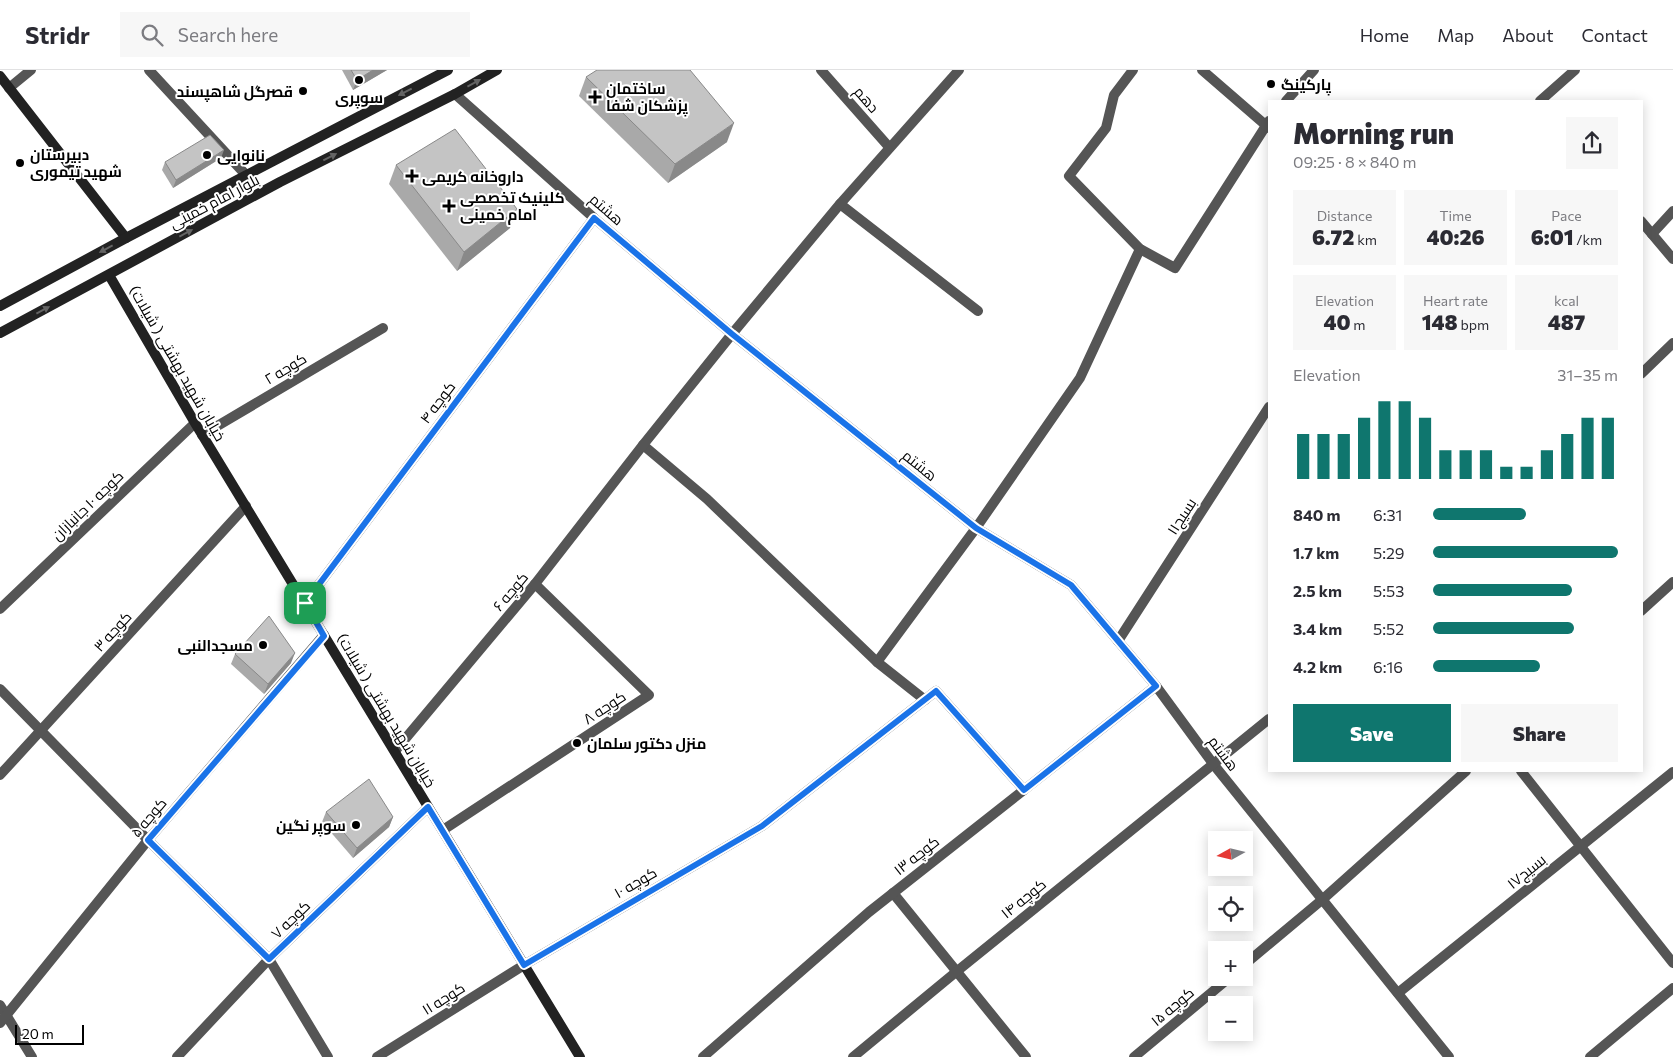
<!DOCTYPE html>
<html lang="en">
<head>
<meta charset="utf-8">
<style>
	body { margin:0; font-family:Commissioner,Cairo,sans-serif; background:#f7f7f7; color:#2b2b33; height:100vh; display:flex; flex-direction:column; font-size:19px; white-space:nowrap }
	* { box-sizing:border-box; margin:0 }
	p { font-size:16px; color:#7c7c81 }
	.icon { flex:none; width:28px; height:28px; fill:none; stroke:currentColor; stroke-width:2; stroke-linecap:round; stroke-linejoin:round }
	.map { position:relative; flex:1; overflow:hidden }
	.sheet { position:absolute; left:1268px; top:30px; width:375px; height:672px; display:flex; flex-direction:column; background:#fff; border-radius:0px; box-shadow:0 2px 12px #0003 }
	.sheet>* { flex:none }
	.needle { width:32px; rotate:262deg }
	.tools { position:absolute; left:1208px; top:761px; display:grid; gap:10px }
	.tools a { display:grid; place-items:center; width:45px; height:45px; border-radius:0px; background:#fff; box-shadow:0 2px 12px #0003; font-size:25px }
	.scale { position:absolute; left:15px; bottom:12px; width:69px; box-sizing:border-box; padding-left:5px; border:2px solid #000; border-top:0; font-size:14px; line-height:18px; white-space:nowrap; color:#000; -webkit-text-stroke:4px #fff; paint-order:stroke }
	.pin { position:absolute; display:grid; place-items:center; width:42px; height:42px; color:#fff; margin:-21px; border-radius:10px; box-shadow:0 2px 8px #0006 }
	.round { display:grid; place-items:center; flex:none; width:52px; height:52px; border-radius:0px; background:#f7f7f7 }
	.headline { display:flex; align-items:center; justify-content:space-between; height:85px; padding:0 25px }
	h1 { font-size:28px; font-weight:800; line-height:38px }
	.metrics { display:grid; grid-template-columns:repeat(3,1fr); gap:8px; height:85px; padding:5px 25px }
	.metrics div { display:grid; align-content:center; border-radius:0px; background:#f7f7f7; text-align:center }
	.metrics b { font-size:21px; font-weight:800 }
	.metrics small { font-size:14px; font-weight:400 }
	.metrics p { font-size:14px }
	.chart { height:140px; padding:10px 25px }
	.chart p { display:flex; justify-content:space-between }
	.chart svg { width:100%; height:90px; margin-top:5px; stroke:#0f766e; stroke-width:6 }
	.action { display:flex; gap:10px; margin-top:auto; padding:10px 25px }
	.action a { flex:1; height:58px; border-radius:0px; background:#0f766e; color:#fff; font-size:20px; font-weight:800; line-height:58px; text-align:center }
	.action a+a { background:#f7f7f7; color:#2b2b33 }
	ul { padding:0 25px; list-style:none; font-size:16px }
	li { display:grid; grid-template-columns:80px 60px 1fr; align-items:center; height:38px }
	li i { height:12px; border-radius:6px; background:#0f766e }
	header { display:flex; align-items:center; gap:30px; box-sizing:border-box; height:70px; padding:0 25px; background:#fff; border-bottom:1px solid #e1e1e2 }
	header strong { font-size:24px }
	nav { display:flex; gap:28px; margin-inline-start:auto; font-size:18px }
	.search { width:350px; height:45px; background:#f7f7f7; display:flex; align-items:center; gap:12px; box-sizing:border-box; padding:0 18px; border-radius:0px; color:#7c7c81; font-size:19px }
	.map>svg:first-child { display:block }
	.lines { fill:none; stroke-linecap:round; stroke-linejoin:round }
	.street { stroke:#555; stroke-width:10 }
	.secondary { stroke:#222; stroke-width:10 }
	.wall { fill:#a9a9a9 }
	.shaded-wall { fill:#898989 }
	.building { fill:#c4c4c4; stroke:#898989 }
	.oneway { fill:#646464 }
	.route-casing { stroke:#fff; stroke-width:10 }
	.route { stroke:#1a73e8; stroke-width:6 }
	.poi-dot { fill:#000; stroke:#fff; stroke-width:2 }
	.labels { text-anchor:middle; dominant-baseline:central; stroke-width:4; stroke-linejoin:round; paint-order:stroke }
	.poi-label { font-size:15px; font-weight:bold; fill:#000; stroke:#fff; text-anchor:start }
	.street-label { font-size:15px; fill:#000; stroke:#fff }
</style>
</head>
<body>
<header>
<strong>Stridr</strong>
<div class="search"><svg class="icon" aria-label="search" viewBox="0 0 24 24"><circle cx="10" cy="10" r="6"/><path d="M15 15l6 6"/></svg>Search here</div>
<nav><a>Home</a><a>Map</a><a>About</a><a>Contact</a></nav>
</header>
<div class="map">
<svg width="1673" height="987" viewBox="0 0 1673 987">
	<rect width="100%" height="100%" fill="#fff"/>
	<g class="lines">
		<!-- street -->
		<g class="street">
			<path d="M149 0 246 105"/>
			<path d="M821 0 889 77"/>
			<path d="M1133 0 1114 25 1106 58 1069 106 1140 179 1175 198 1269 51"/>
			<path d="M1202 0 1269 58"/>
			<path d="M9 18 31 0"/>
			<path d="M455 24 594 148 732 264 976 458 1071 515 1156 616 1214 695 1449 987"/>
			<path d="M1286 31 1314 0"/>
			<path d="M1540 31 1575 0"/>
			<path d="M840 134 978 241"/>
			<path d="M1641 151 1673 189"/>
			<path d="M1652 164 1673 141"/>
			<path d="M1641 304 1673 273"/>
			<path d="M202 365 383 258"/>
			<path d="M643 375 707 429 877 592 925 630"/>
			<path d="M305 533 594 148"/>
			<path d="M0 539 195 353"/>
			<path d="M1641 541 1673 512"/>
			<path d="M1118 571 1269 337"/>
			<path d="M877 592 976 458 1080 308 1140 179"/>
			<path d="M0 619 148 770 269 889 328 987"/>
			<path d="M395 681 535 514 643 375 732 264 840 134 959 0"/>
			<path d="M1521 701 1673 893"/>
			<path d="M0 705 246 436"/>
			<path d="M443 760 649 625 535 514"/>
			<path d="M893 823 1026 987"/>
			<path d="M1244 895 1323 829 1466 701"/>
			<path d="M1398 923 1673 702"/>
			<path d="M0 935 32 987"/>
			<path d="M0 953 148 770 324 565"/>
			<path d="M177 987 269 889 428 737"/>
			<path d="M377 987 524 895 762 756 936 621 1024 720"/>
			<path d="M703 987 869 842 1156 616"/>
			<path d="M853 987 956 902 1269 649"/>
			<path d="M1134 987 1229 908"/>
			<path d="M1590 987 1673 918"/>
		</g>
		<!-- secondary -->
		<g class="secondary">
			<path d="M0 6 126 168"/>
			<path d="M109 205 195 353 580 987"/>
			<path d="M0 236 126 168 448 0"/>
			<path d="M0 263 280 112 455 24 497 0"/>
		</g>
	</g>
	<!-- wall -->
	<g class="wall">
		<path d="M342 0H387L353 20Z"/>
		<path d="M586 7 727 72 668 113 579 26Z"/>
		<path d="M221 88 173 118 162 100 165 92Z"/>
		<path d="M396 95 510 158 457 201 389 114Z"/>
		<path d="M235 584 291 593 264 624 231 594Z"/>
		<path d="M326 742 393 747 389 757 353 788 322 752Z"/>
	</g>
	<!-- shaded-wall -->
	<g class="shaded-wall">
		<path d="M373 0H387L353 20 357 10Z"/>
		<path d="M734 53 727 72 668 113 675 94Z"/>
		<path d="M224 80 221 88 173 118 176 110Z"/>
		<path d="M517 139 510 158 457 201 464 182Z"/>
		<path d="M295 583 291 593 264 624 268 614Z"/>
		<path d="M393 747 389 757 353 788 357 778Z"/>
	</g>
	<!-- building -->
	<g class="building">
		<path d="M351 0H373L357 10Z"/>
		<path d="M597 0H690L734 53 675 94 586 7Z"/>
		<path d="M455 59 517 139 464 182 396 95Z"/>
		<path d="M210 65 224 80 176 110 165 92Z"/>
		<path d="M269 546 295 583 268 614 235 584Z"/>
		<path d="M369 709 393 747 357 778 326 742Z"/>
	</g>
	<!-- one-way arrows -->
	<defs><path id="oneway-solid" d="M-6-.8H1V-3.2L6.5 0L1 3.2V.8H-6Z" transform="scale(1.25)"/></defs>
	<g class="oneway">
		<use href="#oneway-solid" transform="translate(474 13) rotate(-29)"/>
		<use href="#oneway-solid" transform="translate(405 22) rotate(153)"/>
		<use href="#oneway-solid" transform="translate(330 87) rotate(-27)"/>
		<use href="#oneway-solid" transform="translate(186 163) rotate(-28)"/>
		<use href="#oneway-solid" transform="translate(106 179) rotate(152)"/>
		<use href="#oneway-solid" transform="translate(43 240) rotate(-28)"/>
	</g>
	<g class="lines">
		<defs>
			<path id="route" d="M594 148 732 264 976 458 1071 515 1156 616 1024 720 936 621 762 756 524 895 428 737 269 889 148 770 324 566 305 533Z"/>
		</defs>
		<!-- route casing -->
		<use href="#route" class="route-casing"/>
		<!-- route -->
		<use href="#route" class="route"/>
	</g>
	<!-- markers -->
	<g class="poi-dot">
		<circle cx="359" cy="10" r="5"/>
		<circle cx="1271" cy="14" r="5"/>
		<circle cx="303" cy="21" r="5"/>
		<path d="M592.5 19.5h5v5h5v5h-5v5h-5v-5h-5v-5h5z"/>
		<circle cx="207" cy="85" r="5"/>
		<circle cx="20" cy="93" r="5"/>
		<path d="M409.5 98.5h5v5h5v5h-5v5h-5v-5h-5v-5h5z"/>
		<path d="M446.5 128.5h5v5h5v5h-5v5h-5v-5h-5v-5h5z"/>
		<circle cx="263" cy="575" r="5"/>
		<circle cx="577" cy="673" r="5"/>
		<circle cx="356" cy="755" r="5"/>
	</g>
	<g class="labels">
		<!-- poi labels -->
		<g class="poi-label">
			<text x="1281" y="14">پارکینگ</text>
			<text x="606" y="18">ساختمان<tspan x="606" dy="17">پزشکان شفا</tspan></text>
			<text x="293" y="21" text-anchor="end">قصرگل شاهپسند</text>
			<text x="359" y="27" text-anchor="middle">سوپری</text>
			<text x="30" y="84">دبیرستان<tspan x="30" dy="17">شهید تیموری</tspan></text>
			<text x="217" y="85">نانوایی</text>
			<text x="422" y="106">داروخانه کریمی</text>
			<text x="460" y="127">کلینیک تخصصی<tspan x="460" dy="17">امام خمینی</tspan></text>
			<text x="253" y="575" text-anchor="end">مسجدالنبی</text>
			<text x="587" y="673">منزل دکتور سلمان</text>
			<text x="346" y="755" text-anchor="end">سوپر نگین</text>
		</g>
		<!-- street labels -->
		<g class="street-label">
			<text transform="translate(867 29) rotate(49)">دهم</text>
			<text transform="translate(214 131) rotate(-28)">بلوار امام خمینی</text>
			<text transform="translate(607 139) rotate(41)">هشتم</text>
			<text transform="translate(178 293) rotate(60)">خیابان شهید بهشتی ( شیلات)</text>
			<text transform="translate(285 298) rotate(-31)">کوچه ۲</text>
			<text transform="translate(437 332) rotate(-53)">کوچه ۴</text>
			<text transform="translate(920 395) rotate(39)">هشتم</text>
			<text transform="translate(87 435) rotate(-44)">کوچه ۱۰ جانبازان</text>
			<text transform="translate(1181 446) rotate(-57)">بسیج۱۱</text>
			<text transform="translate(510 521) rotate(-50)">کوچه ۶</text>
			<text transform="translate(112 561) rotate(-48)">کوچه ۳</text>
			<text transform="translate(604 637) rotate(-33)">کوچه ۸</text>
			<text transform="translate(387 640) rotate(59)">خیابان شهید بهشتی ( شیلات)</text>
			<text transform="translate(1224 683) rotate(53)">هشتم</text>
			<text transform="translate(148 747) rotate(-50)">کوچه ۵</text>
			<text transform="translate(916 785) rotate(-38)">کوچه ۱۳</text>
			<text transform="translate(1526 801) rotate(-39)">بسیج۱۷</text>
			<text transform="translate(635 812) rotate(-30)">کوچه ۱۰</text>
			<text transform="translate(1023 828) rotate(-39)">کوچه ۱۴</text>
			<text transform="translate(290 849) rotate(-44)">کوچه ۷</text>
			<text transform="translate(443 928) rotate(-32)">کوچه ۱۱</text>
			<text transform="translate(1172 936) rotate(-40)">کوچه ۱۵</text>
		</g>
	</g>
</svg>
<div class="tools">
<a><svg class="needle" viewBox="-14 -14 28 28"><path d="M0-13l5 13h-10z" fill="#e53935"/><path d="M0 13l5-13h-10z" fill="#7c7c81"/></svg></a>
<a><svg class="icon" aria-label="locate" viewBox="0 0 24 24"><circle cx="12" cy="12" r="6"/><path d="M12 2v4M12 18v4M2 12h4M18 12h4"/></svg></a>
<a>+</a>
<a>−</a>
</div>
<div class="scale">20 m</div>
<div class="pin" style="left:305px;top:533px;background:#1e9e55"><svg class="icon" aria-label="arrive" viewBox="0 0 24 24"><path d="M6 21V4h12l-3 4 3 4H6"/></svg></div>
<section class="sheet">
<div class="headline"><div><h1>Morning run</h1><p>09:25 · 8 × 840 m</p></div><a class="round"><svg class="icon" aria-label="share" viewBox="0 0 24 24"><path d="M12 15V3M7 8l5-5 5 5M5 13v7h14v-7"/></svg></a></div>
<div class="metrics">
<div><p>Distance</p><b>6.72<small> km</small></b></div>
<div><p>Time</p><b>40:26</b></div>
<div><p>Pace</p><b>6:01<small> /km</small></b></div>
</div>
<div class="metrics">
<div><p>Elevation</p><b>40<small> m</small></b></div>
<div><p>Heart rate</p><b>148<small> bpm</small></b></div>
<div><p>kcal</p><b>487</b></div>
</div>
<div class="chart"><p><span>Elevation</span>31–35 m</p>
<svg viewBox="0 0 160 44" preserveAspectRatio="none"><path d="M5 44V22M15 44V22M25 44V22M35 44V14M45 44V6M55 44V6M65 44V14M75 44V30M85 44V30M95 44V30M105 44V38M115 44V38M125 44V30M135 44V22M145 44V14M155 44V14"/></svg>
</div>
<ul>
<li><b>840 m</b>6:31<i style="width:50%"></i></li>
<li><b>1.7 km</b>5:29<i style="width:100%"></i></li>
<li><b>2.5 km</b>5:53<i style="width:75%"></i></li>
<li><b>3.4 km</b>5:52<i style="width:76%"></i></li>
<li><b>4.2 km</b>6:16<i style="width:58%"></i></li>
</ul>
<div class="action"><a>Save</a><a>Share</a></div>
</section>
</div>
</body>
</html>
